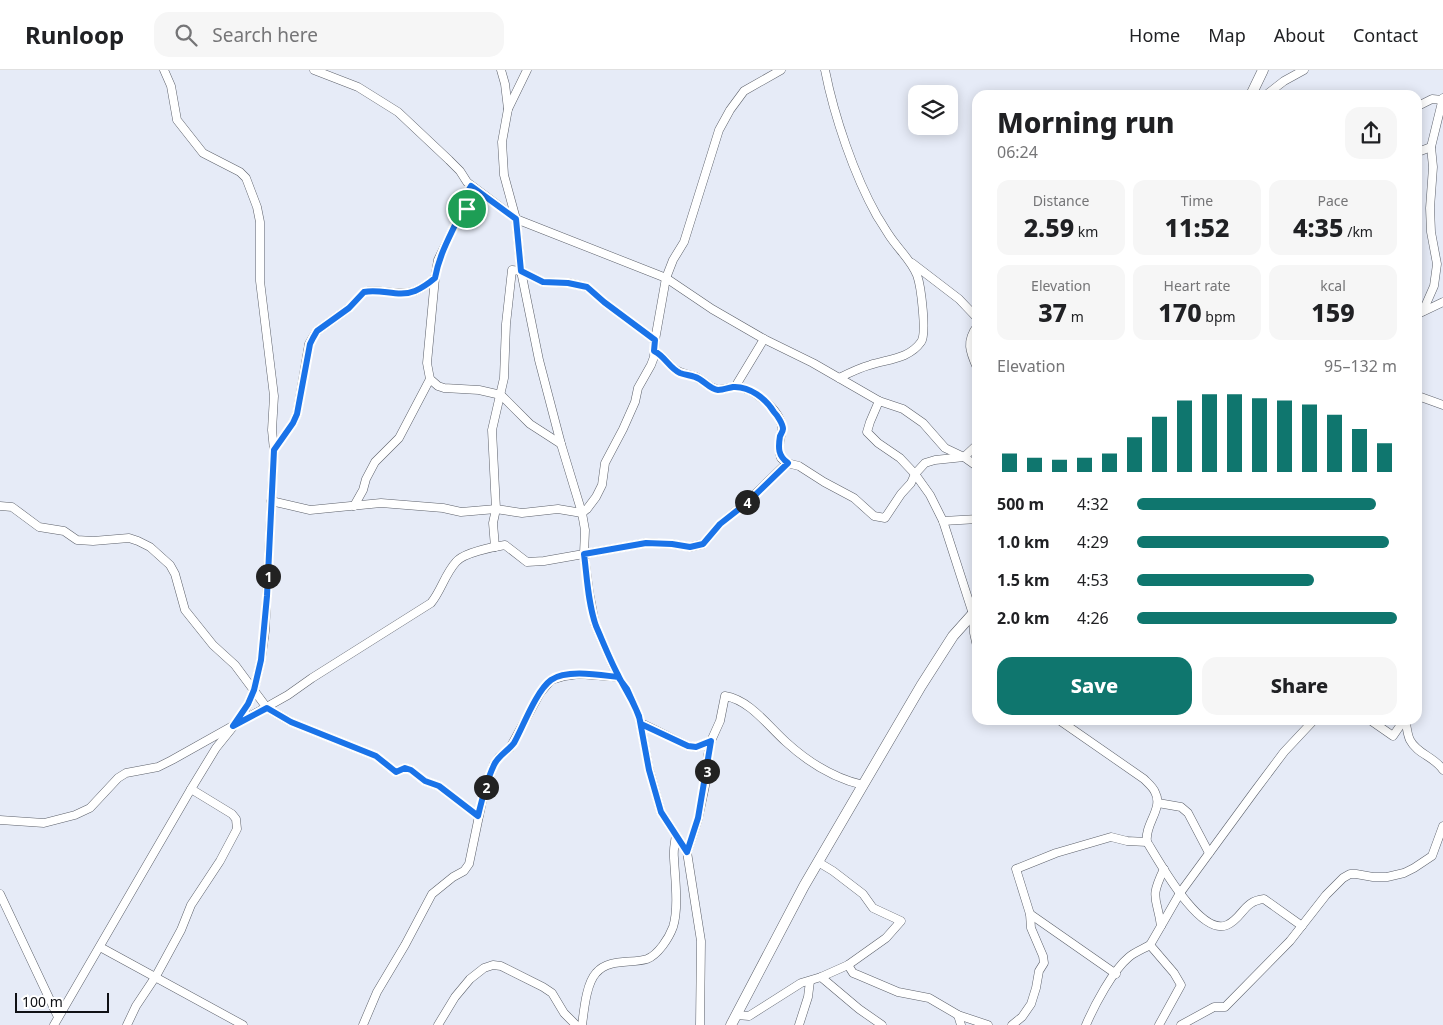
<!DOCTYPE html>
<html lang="en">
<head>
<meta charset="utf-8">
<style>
	body { margin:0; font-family:"Noto Sans",sans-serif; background:#f6f6f6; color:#202124; height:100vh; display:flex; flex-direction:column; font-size:19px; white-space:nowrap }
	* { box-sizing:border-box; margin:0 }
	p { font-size:16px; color:#757577 }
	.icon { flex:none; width:28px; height:28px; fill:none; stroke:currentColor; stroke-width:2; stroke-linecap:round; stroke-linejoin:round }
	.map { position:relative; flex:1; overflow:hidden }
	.drawer { position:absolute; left:972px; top:20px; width:450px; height:635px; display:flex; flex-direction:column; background:#fff; border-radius:15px; box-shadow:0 2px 12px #0003 }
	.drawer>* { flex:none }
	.controls { position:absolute; left:908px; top:15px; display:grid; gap:10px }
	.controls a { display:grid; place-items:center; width:50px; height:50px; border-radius:10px; background:#fff; box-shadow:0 2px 12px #0003; font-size:25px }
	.scale { position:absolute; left:15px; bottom:12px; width:94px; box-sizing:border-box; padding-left:5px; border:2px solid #101115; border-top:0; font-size:14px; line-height:18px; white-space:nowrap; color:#101115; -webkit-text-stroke:4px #fff; paint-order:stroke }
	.pin { position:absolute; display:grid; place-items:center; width:42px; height:42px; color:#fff; margin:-21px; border:2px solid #fff; border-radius:50%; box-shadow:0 1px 5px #0007 }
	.km { position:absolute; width:25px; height:25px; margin:-12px; border-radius:50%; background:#222; color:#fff; font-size:14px; line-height:25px; text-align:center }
	.round { display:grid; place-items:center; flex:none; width:52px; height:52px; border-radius:15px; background:#f6f6f6 }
	.overview { display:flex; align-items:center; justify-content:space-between; height:85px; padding:0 25px }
	h1 { font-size:28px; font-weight:800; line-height:38px }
	.stats { display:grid; grid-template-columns:repeat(3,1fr); gap:8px; height:85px; padding:5px 25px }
	.stats div { display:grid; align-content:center; border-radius:12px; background:#f6f6f6; text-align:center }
	.stats b { font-size:25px; font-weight:800 }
	.stats small { font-size:14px; font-weight:400 }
	.stats p { font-size:14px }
	.chart { height:140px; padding:10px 25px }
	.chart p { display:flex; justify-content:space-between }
	.chart svg { width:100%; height:90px; margin-top:5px; stroke:#0f766e; stroke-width:6 }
	.primary-button { display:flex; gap:10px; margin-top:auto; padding:10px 25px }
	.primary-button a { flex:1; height:58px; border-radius:15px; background:#0f766e; color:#fff; font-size:20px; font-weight:800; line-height:58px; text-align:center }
	.primary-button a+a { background:#f6f6f6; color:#202124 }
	ul { padding:0 25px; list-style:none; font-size:16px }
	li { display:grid; grid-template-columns:80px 60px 1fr; align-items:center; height:38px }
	li i { height:12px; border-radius:6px; background:#0f766e }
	header { display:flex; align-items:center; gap:30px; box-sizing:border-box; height:70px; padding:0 25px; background:#fff; border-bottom:1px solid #e0e0e0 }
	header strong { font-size:24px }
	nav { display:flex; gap:28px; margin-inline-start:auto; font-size:18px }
	.search { width:350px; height:45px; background:#f6f6f6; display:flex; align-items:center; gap:12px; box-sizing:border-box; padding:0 18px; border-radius:15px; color:#757577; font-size:19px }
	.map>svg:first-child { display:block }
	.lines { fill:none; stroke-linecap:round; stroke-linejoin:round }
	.street-casing { stroke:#5c606a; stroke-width:9 }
	.secondary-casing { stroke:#5c606a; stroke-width:11 }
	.street { stroke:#fff; stroke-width:8 }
	.secondary { stroke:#fff; stroke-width:10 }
	.route-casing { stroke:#fff; stroke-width:10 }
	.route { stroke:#1a73e8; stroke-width:6 }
</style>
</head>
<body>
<header>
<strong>Runloop</strong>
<div class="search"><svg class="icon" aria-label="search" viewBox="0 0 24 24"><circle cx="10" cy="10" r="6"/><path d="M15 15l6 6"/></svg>Search here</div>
<nav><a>Home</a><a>Map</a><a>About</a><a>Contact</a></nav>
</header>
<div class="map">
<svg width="1443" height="955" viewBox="0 0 1443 955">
	<rect width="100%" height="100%" fill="#e6ebf7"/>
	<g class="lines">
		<defs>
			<g id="street">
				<path d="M164 0 171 16 177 50 203 83 240 102 246 108 257 137 260 152V211L274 326 272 360 274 380"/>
				<path d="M314 0 358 17 398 42 449 90 460 101 467 112 516 149 666 208 712 239 764 269 813 293 879 331 903 339 923 353 945 378 964 387 978 397"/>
				<path d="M501 0 505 14 508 39"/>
				<path d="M527 0 508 39 502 72 504 105 516 149 521 201 539 290 561 374 582 443 585 460 584 484 589 522 595 554 618 607 627 619 639 646 649 699 661 742 687 782 701 871 700 955"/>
				<path d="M825 0C834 46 854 105 877 146 881 152 885 159 889 165 898 179 911 190 917 205 921 216 927 264 921 272 909 289 888 289 870 295 859 298 849 303 839 308"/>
				<path d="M1266 25 1284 11 1304 0"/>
				<path d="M1418 36 1432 29 1443 30"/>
				<path d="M1418 82 1431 77"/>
				<path d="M471 116 467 123V142L456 153 438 190 435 208 427 293 430 309 438 316 444 318 479 320 501 325 530 354 561 374"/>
				<path d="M912 193 959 229 978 249"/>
				<path d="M1423 241 1434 216 1437 194 1431 162 1430 138 1433 97 1431 77 1443 28"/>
				<path d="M1418 244 1443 232"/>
				<path d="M978 255C965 272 970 282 978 300"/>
				<path d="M654 281C663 285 667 293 674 299 681 304 688 304 696 307 703 310 708 317 716 319 722 321 728 317 735 317 752 316 780 340 782 357 783 360 781 362 781 365 779 373 778 380 781 388L787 393 799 396 824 412 854 428 874 446 885 448 901 424 911 413 915 404 925 393 935 390 964 387 978 374"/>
				<path d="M735 317 764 269"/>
				<path d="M1418 326 1443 335"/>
				<path d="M879 331 870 352 867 362 878 373 900 388 915 404 930 425 943 451 973 544 974 563 978 581"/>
				<path d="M271 431 310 440 381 433 443 438 461 442 496 439 522 443 558 439 582 443 587 439 596 427 602 415 605 393 623 359 635 332 638 318 651 295 654 287 655 270 666 208 673 190 684 172 719 60 730 40 744 21 781 0"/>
				<path d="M0 436 12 437 39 457 64 461 77 470 93 471 129 468 138 471 150 477 170 495 175 504 185 540 213 575 235 595 267 638 291 652 376 686 396 702 405 698 411 700 425 711 439 716 478 746"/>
				<path d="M354 436 363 420 366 409 375 392 399 368 430 309"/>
				<path d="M943 451 978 449"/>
				<path d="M495 477 493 453 496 439 492 360 504 308 506 254 512 200 521 201 543 212 569 213 587 217 604 232 655 270"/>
				<path d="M1059 650 1144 709C1148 713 1153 717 1155 722 1164 739 1144 754 1147 772 1159 791 1200 867 1227 855 1243 848 1243 831 1264 829L1302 856"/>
				<path d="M1370 650 1393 666 1404 650"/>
				<path d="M1405 650C1407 656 1407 664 1410 670 1417 684 1435 687 1443 700"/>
				<path d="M641 653 688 676 696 677 711 671"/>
				<path d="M1158 733 1181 737 1188 743 1209 783"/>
				<path d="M0 750 44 753 75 745 90 738 118 708 126 703 158 697 172 690 288 625 312 608 431 533C441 521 445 504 456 492 463 483 493 477 505 475L527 492 544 491 646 473 672 474 690 477 703 474 720 454 747 432 787 393"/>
				<path d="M687 782 698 749 706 711 708 685 711 671 720 651 725 626C750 630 768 656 786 672 809 693 833 708 863 715"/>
				<path d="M0 824 58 947"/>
				<path d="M1030 844 1116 904"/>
				<path d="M1161 856 1180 823 1254 722 1284 682 1314 650"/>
				<path d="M100 877 243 955"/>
				<path d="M848 895 853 903 858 905 898 922 929 928 958 945 988 955"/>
				<path d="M821 907 859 939 882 955"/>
				<path d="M737 945 749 946 801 913 821 907 848 895 886 868 901 851 873 838 863 824 833 801 818 792"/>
				<path d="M958 945 961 955"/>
				<path d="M54 955 191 719 216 678 241 647 248 634 254 620 261 590 265 561 274 380 293 353 297 344 309 274 313 267 317 261 349 238 364 222C380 218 398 227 415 221 422 218 429 213 435 208"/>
				<path d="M127 955 136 936 156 906 181 860 191 835 220 791 237 759 236 749 232 744 191 719"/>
				<path d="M363 955 377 922 405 875 432 824 453 807 464 801 469 794 484 722 494 694 499 687 510 678 540 623 551 610 565 606 579 604 618 607"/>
				<path d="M438 955 455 927 470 909 484 898 493 895 501 896 543 917 552 923 564 943 576 955"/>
				<path d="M582 955C584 941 586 914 596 903 609 888 631 894 647 889 658 885 669 868 673 857 679 838 675 808 674 788 673 780 675 772 676 765"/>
				<path d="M799 955 808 927 810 911"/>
				<path d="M1012 955 1022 947 1031 934 1036 918 1039 901 1044 893 1043 886 1031 858 1030 844 1016 799 1056 783 1111 767 1127 771 1147 772"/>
				<path d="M1086 955C1094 936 1113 900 1129 887 1135 882 1143 879 1150 875"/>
				<path d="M1159 955 1181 915 1174 903 1150 875 1161 856C1157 826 1149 830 1164 799"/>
				<path d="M1181 955 1214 937H1225L1290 871 1326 825 1343 808 1350 804H1356L1373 807H1387L1404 803 1414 798 1432 786 1443 756"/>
			</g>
			<g id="secondary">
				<path d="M1251 25 1263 0"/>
				<path d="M731 955 804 816 863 715 921 616 953 566 978 538"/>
			</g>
		</defs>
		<!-- street casing -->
		<use href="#street" class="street-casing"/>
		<!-- secondary casing -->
		<use href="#secondary" class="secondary-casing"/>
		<!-- street -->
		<use href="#street" class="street"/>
		<!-- secondary -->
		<use href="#secondary" class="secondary"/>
	</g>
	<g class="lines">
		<defs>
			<path id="route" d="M467 139C465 146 459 148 455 155 446 174 439 187 435 208 429 213 422 218 415 221 398 228 381 218 364 222L349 238 317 261 313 268 310 274 297 344 293 353 274 380 267 526 261 590 254 620 248 634 233 656 267 638 291 652 376 686 396 702 405 698 411 700 425 711 439 716 478 746C482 729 486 712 494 695 498 686 508 681 514 673 523 657 536 621 551 610 567 599 600 605 618 607L627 619 639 646 649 700 661 742 687 782 698 748 711 671 696 677 688 676 641 654C637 635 626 622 618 605 610 590 603 572 596 556 588 534 587 507 584 484L646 473 672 474 690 477 703 474 720 454 748 432 788 393C778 386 778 378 780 366 781 364 783 361 783 359 783 354 777 345 774 342 766 329 750 316 733 317 728 318 723 320 718 320 709 319 703 309 695 307 690 305 685 305 680 303 669 298 665 286 654 281L655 270 604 232 587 217 568 213 543 212 521 201 516 149 471 116C466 124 465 129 467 139"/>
		</defs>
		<!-- route casing -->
		<use href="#route" class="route-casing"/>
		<!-- route -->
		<use href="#route" class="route"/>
	</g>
</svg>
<div class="controls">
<a><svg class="icon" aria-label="layers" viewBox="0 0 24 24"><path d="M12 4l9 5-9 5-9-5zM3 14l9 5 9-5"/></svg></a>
</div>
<div class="scale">100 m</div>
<div class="pin" style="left:467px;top:139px;background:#1e9e55"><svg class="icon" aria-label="arrive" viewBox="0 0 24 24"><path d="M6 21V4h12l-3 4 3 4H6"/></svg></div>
<b class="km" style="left:268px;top:506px">1</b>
<b class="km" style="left:486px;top:717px">2</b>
<b class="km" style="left:707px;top:701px">3</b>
<b class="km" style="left:747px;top:432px">4</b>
<section class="drawer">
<div class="overview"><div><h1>Morning run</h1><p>06:24</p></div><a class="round"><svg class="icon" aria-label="share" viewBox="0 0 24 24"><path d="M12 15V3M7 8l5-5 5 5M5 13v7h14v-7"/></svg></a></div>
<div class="stats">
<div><p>Distance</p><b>2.59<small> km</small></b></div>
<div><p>Time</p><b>11:52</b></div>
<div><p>Pace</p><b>4:35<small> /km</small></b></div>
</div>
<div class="stats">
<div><p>Elevation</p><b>37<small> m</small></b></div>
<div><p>Heart rate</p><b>170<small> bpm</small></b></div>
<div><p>kcal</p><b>159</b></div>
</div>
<div class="chart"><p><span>Elevation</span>95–132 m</p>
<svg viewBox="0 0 160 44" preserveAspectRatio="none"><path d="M5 44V35M15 44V37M25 44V38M35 44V37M45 44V35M55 44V27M65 44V17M75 44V9M85 44V6M95 44V6M105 44V8M115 44V9M125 44V11M135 44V16M145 44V23M155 44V30"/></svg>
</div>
<ul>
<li><b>500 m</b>4:32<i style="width:92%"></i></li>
<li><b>1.0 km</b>4:29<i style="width:97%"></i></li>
<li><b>1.5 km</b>4:53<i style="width:68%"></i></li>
<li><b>2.0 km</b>4:26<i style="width:100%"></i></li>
</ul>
<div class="primary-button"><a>Save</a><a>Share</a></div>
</section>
</div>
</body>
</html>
